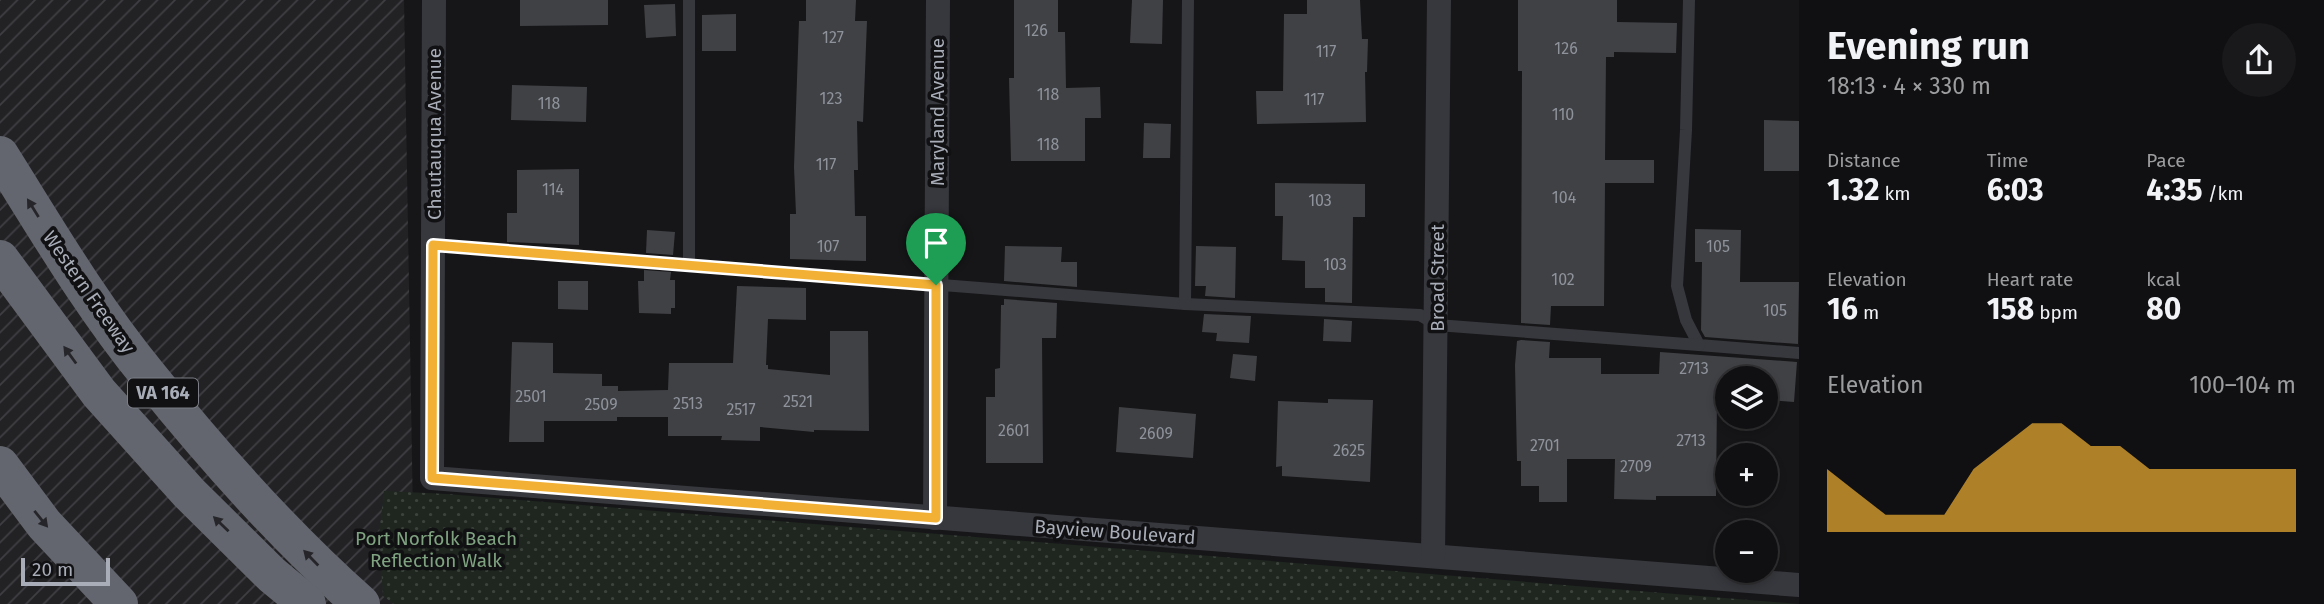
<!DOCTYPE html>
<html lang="en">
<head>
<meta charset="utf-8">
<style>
	body { margin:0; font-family:"Fira Sans",sans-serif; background:#19191b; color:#f1f3f6; height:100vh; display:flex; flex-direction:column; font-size:26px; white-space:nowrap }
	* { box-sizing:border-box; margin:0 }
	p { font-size:23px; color:#9c9d9f }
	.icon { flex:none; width:38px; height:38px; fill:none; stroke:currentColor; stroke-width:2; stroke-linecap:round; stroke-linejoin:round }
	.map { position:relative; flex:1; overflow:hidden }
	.side { display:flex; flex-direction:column; background:#101012; width:525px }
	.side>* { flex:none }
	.controls { position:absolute; left:1715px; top:366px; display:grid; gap:14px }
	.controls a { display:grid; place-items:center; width:63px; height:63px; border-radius:50%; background:#101012; box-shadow:0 4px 10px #0003,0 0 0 2px #303032; font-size:35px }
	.scale { position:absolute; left:21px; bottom:18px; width:89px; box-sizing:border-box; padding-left:7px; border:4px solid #a8adb8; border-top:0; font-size:19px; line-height:24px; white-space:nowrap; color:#a8adb8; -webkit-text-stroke:5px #111113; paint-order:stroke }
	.pin { position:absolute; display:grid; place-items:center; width:60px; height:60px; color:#fff; margin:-72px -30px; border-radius:50% 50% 50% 0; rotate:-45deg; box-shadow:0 0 7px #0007 }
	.pin .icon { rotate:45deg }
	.round { display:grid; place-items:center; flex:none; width:74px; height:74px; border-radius:37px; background:#19191b }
	.head { display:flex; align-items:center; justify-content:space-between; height:119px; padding:0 28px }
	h1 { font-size:38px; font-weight:700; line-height:52px }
	.metrics { display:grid; grid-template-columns:repeat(3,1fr); gap:10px; height:119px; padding:7px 28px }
	.metrics div { display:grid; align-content:center }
	.metrics b { font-size:30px; font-weight:700 }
	.metrics small { font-size:19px; font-weight:400 }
	.metrics p { font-size:19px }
	.chart { height:196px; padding:14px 28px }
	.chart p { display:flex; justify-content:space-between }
	.chart svg { width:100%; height:126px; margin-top:7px; fill:#f2b134; opacity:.7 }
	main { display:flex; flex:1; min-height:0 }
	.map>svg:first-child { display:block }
	.industrial { fill:url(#industrial-furrows) }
	.grass { fill:url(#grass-dots) }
	.building { fill:#404145 }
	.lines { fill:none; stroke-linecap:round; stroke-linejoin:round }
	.service { stroke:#37383d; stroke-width:12 }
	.minor { stroke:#37383d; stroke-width:24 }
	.motorway { stroke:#63666e; stroke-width:38 }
	.oneway { fill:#26262a }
	.route-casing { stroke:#fff; stroke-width:14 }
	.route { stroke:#f2b134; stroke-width:9 }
	.labels { text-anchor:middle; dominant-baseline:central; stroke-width:7; stroke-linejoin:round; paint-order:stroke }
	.number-label { font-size:16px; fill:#8e929b }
	.shield { fill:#111113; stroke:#7b7e86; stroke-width:2 }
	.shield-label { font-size:18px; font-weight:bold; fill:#a8adb8 }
	.street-label { font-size:19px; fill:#a8adb8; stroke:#111113 }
	.park-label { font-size:19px; fill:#7fa381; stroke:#111113 }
</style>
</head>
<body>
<main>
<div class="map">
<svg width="1799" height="604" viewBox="0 0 1799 604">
	<defs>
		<pattern id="industrial-furrows" width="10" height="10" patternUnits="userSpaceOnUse" patternTransform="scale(1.75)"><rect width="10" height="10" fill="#222225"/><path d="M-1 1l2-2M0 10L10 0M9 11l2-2" fill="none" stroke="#3f3f43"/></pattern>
		<pattern id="grass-dots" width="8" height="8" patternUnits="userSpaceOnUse" patternTransform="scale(1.75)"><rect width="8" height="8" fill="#1e261f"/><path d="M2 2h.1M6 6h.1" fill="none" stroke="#3c433d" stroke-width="1.8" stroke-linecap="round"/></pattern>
	</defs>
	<rect width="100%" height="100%" fill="#161618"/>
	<!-- industrial -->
	<path class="industrial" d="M0 0H404L413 516 478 604H0Z"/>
	<!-- grass -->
	<path class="grass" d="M384 491 447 494 1799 604H394L383 596 379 534Z"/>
	<!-- building -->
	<g class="building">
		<path d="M520 0H608V25L520 26Z"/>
		<path d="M806 0H856L855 21H867L863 122 857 121 858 170H854L855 216H866V261L790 259V214H796L794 167 799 21H806Z"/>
		<path d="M1014 0H1058V32H1065L1066 88 1100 87 1101 118H1085V161H1011L1009 78H1014Z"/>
		<path d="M1132 0H1163L1162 44 1130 43Z"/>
		<path d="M1307 0H1360L1362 39H1368L1367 72H1365L1366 122 1257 124 1256 91H1283L1284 14H1307Z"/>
		<path d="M1518 0H1617V22L1677 23 1676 53 1614 52V57H1606L1605 160H1654V183H1605L1604 306H1551L1550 325 1521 323 1522 71H1518Z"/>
		<path d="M675 4 676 36 646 38 644 5Z"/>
		<path d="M736 14V51H702V15Z"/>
		<path d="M512 85 587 87 586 122 511 120Z"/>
		<path d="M1764 120 1799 121V171H1764Z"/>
		<path d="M1144 123 1171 124 1170 158H1143Z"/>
		<path d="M579 169V245L507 242V213H517V170Z"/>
		<path d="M1275 183 1365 184V217H1353L1352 303 1325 302V288H1305V261L1282 260 1283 216H1275Z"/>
		<path d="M1695 229 1741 230 1740 282H1799L1798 344 1705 337 1701 330 1702 262H1695Z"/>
		<path d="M647 230 675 232 673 255 646 253Z"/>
		<path d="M1005 246 1062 247 1061 262H1077V287L1004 281Z"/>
		<path d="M1196 246 1236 247 1235 298 1205 296 1206 286H1195Z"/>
		<path d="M644 270 671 272 670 280H675V308H671V314L639 313 638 281H644Z"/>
		<path d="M558 281H588V310L558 309Z"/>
		<path d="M737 286 806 288V320L768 319 766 365H768V369L830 375V331H868L869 431 814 430V432L760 427V441L721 440 722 436H668V417H617V421H544V442H509L512 342 553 343V373L602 374V386H618V391L668 390 669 363H733Z"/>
		<path d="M1004 299 1057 303 1056 338H1042L1043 463H986V397H995V369L1000 368 1001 305H1004Z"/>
		<path d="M1204 314 1251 316 1249 343 1216 341 1217 333 1202 332Z"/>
		<path d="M1324 319 1352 321 1351 342 1323 341Z"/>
		<path d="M1521 340 1550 342 1549 358H1601V374H1659L1660 352 1797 362 1794 402 1766 400V378H1727V399L1717 398 1716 496H1656V500L1614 499 1615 459H1567V502H1539V486H1521V461H1517L1515 365 1517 341Z"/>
		<path d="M1233 354 1257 356 1255 381 1230 378Z"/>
		<path d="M1328 399 1373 400 1370 482 1282 476V466L1276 467 1278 401 1328 403Z"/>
		<path d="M1119 407 1196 414 1193 458 1116 452Z"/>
	</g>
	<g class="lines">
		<!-- service -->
		<g class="service">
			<path d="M1689 0 1686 130 1677 286 1686 320 1699 345 1799 353"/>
			<path d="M433 245 1185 304 1420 315 1437 325 1699 345"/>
			<path d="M689 265V0"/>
			<path d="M1185 304 1188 0"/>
		</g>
		<!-- minor -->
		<g class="minor">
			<path d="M434 0 432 478 1799 585"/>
			<path d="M935 518 938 0"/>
			<path d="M1433 556 1439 0"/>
		</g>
		<!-- motorway -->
		<g class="motorway">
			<path d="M0 155C47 230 92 307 148 375 213 456 283 535 361 604"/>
			<path d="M0 259 99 393 189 493 272 575 307 604"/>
			<path d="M0 465 44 524 119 604"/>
		</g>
	</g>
	<!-- one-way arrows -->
	<defs><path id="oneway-solid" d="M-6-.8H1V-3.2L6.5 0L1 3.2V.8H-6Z" transform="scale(1.75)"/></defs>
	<g class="oneway">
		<use href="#oneway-solid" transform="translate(33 208) rotate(-122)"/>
		<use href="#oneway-solid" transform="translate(70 355) rotate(-126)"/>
		<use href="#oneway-solid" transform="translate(41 519) rotate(51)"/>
		<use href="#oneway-solid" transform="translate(221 524) rotate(-136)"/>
		<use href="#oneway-solid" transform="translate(311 558) rotate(-134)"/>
	</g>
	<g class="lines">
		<defs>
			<path id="route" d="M433 245 936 285V518L432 478Z"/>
		</defs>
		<!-- route casing -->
		<use href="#route" class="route-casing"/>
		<!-- route -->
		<use href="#route" class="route"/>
	</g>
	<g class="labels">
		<!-- number labels -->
		<g class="number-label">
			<text x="1036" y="30">126</text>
			<text x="833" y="37">127</text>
			<text x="1566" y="48">126</text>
			<text x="1326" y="51">117</text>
			<text x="1048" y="94">118</text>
			<text x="831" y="98">123</text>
			<text x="1314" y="99">117</text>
			<text x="549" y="103">118</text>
			<text x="1563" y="114">110</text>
			<text x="1048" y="144">118</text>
			<text x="826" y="164">117</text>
			<text x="553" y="189">114</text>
			<text x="1564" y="197">104</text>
			<text x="1320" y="200">103</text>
			<text x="828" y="246">107</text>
			<text x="1718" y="246">105</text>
			<text x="1335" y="264">103</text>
			<text x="1563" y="279">102</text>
			<text x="1775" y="310">105</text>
			<text x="1694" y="368">2713</text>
			<text x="531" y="396">2501</text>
			<text x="798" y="401">2521</text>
			<text x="688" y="403">2513</text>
			<text x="601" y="404">2509</text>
			<text x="741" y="409">2517</text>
			<text x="1014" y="430">2601</text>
			<text x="1156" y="433">2609</text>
			<text x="1691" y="440">2713</text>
			<text x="1545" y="445">2701</text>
			<text x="1349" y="450">2625</text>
			<text x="1636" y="466">2709</text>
		</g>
		<!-- shield labels -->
		<rect class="shield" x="128" y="378.5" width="70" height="29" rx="5"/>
		<g class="shield-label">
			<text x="163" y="393">VA 164</text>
		</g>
		<!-- street labels -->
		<g class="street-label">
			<text transform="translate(937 112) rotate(-90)">Maryland Avenue</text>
			<text transform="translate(434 134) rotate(-90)">Chautauqua Avenue</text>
			<text transform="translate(1437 278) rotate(-90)">Broad Street</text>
			<text transform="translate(89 292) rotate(55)">Western Freeway</text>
			<text transform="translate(1115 532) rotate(4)">Bayview Boulevard</text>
		</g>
		<!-- park labels -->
		<g class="park-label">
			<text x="436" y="538">Port Norfolk Beach<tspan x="436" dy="22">Reflection Walk</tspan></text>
		</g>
	</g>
</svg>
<div class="controls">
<a><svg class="icon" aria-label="layers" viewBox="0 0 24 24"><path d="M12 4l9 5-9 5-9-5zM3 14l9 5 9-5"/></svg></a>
<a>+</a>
<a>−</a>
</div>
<div class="scale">20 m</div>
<div class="pin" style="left:936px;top:285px;background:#1e9e55"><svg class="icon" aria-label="arrive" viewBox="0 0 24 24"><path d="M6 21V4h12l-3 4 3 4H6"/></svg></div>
</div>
<section class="side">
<div class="head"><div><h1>Evening run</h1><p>18:13 · 4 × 330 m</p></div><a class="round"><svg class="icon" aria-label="share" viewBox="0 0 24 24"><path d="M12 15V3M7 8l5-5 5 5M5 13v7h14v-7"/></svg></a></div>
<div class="metrics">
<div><p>Distance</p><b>1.32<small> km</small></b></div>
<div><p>Time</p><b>6:03</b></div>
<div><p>Pace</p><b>4:35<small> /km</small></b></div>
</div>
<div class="metrics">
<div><p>Elevation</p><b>16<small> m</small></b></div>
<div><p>Heart rate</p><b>158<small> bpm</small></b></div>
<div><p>kcal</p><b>80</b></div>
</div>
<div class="chart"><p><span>Elevation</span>100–104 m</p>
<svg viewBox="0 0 160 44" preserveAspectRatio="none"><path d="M0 44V22L10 30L20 38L30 38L40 38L50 22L60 14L70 6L80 6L90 14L100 14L110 22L120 22L130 22L140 22L150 22L160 22V44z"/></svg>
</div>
</section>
</main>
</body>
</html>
